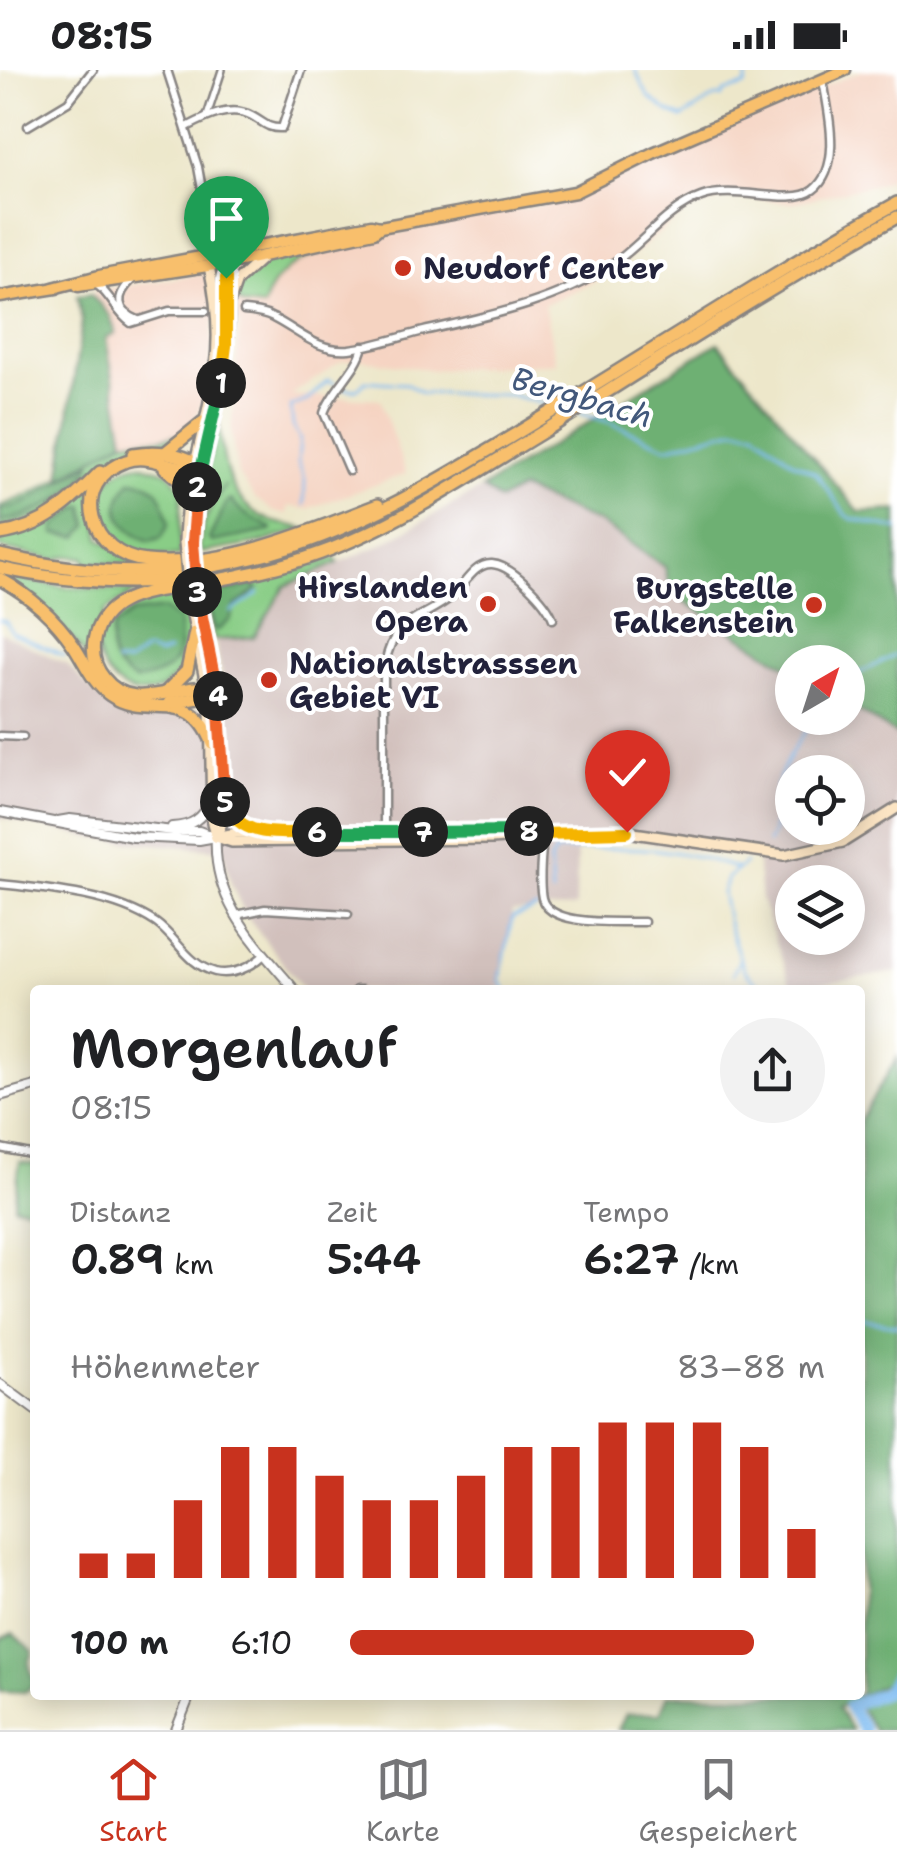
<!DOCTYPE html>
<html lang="de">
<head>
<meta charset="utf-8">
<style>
	body { margin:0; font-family:"Shantell Sans",sans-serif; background:#f2f2f2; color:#202124; height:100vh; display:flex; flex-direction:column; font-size:38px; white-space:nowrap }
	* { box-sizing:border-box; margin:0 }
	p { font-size:32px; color:#757577 }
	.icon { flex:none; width:55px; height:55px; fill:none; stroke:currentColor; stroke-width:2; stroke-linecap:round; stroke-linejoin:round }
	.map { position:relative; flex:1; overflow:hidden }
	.drawer { position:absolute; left:30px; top:915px; width:835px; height:715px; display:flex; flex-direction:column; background:#fff; border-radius:10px; box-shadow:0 5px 25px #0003 }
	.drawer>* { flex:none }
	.needle { width:65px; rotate:39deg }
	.controls { position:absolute; left:775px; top:575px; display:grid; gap:20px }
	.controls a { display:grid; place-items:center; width:90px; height:90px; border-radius:50%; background:#fff; box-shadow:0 5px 25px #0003; font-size:50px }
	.pin { position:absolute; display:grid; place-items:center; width:85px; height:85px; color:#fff; margin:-102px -42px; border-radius:50% 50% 50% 0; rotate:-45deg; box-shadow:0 0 10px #0007 }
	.pin .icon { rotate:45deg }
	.km { position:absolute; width:50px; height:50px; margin:-25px; border-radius:50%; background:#222; color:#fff; font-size:28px; line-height:50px; text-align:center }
	.round { display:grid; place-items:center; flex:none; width:105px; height:105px; border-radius:52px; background:#f2f2f2 }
	.head { display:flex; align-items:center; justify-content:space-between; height:170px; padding:0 40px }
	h1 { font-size:55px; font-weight:600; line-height:75px }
	.figures { display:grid; grid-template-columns:repeat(3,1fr); gap:15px; height:170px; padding:10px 40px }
	.figures div { display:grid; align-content:center }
	.figures b { font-size:42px; font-weight:600 }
	.figures small { font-size:28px; font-weight:400 }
	.figures p { font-size:28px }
	.chart { height:280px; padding:20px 40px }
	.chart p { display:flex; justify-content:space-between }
	.chart svg { width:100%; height:180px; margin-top:10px; stroke:#c8321e; stroke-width:6 }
	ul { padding:0 40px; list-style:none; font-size:32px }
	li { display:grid; grid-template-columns:160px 120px 1fr; align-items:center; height:75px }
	li i { height:25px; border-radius:12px; background:#c8321e }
	.status { display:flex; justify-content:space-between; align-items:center; height:70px; padding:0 50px; background:#fff; direction:ltr }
	.status svg { height:28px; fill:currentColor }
	.menu { display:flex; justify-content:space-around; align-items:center; height:140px; border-top:2px solid #e0e0e0; background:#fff; font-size:28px; color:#757577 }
	.menu a { display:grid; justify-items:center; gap:5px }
	.menu .on { color:#c8321e }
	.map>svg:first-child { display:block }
	.built { fill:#f5d3c1 }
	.industrial { fill:#d1c0bc; fill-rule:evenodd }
	.green { fill:#89cd86; stroke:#567860; stroke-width:2.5 }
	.forest { fill:#6eb073; stroke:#486957; stroke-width:2.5 }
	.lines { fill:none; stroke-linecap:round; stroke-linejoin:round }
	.stream { stroke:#7ebcf2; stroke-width:2.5 }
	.river { stroke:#7ebcf2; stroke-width:12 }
	.pedestrian-casing { stroke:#888482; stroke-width:10 }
	.minor-casing { stroke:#888482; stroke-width:11 }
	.tertiary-casing { stroke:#888482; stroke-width:12 }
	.secondary-casing { stroke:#888482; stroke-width:14 }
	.primary-casing { stroke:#888482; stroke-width:15 }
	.motorway-casing { stroke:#888482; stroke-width:16 }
	.pedestrian { stroke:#fff; stroke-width:5 }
	.minor { stroke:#fff; stroke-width:6 }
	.tertiary { stroke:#fff; stroke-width:8 }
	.secondary { stroke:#fce5c4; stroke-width:9 }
	.primary { stroke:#f8bf6c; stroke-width:10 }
	.motorway { stroke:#f8bf6c; stroke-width:11 }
	.secondary-bridge-casing { stroke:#888482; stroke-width:14; stroke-linecap:butt }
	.secondary-bridge { stroke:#fce5c4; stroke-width:9 }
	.split-1-casing { stroke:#fff; stroke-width:20 }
	.split-2-casing { stroke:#fff; stroke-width:20 }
	.split-3-casing { stroke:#fff; stroke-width:20 }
	.split-4-casing { stroke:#fff; stroke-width:20 }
	.split-5-casing { stroke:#fff; stroke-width:20 }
	.split-6-casing { stroke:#fff; stroke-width:20 }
	.split-7-casing { stroke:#fff; stroke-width:20 }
	.split-8-casing { stroke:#fff; stroke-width:20 }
	.split-9-casing { stroke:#fff; stroke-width:20 }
	.split-1 { stroke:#f5b400; stroke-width:12 }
	.split-2 { stroke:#22a559; stroke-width:12 }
	.split-3 { stroke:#f0652b; stroke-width:12 }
	.split-4 { stroke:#f0652b; stroke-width:12 }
	.split-5 { stroke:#f0652b; stroke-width:12 }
	.split-6 { stroke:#f5b400; stroke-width:12 }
	.split-7 { stroke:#22a559; stroke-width:12 }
	.split-8 { stroke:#22a559; stroke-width:12 }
	.split-9 { stroke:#f5b400; stroke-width:12 }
	.poi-dot { fill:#c8321e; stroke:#fff; stroke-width:4 }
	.labels { text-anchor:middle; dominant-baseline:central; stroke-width:8; stroke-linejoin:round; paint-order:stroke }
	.poi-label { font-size:30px; font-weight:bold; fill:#22223b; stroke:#fff; text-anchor:start }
	.water-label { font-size:32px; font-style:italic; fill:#42587b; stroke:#fff }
</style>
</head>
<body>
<div class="status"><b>08:15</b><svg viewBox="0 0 49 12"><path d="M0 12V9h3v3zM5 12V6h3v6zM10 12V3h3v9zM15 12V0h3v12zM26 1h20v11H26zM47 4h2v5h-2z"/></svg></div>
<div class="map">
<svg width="897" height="1660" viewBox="0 0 897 1660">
	<rect width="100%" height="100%" fill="#fff"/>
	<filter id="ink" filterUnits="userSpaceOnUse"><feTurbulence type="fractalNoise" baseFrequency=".01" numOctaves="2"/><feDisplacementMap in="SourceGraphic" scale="20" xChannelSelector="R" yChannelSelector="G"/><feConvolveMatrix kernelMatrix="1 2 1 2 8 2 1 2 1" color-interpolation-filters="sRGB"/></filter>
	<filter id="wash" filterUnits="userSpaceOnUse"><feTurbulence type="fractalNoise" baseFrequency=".0048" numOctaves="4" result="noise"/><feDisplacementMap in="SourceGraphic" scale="40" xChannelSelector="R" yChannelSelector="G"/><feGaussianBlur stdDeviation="2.25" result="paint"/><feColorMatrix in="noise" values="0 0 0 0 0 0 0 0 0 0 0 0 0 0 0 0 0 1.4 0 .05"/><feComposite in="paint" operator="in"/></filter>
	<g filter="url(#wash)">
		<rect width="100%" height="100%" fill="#ede7ca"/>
		<!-- built -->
		<path class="built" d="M863 0H897V105L881 113 792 133 732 126 687 140 607 206 544 234 556 293 433 300 363 290 342 291 291 325 380 329 406 404 307 439 288 436 287 444 274 442 255 428 238 404 231 363 240 251 212 252V275L204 330 190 359 178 369 117 379 93 221 261 195 302 181 576 128 723 58Z"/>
		<!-- industrial -->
		<path class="industrial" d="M482 418 499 430 520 419 600 453 665 497 671 523 792 599V648H848V634L897 665V902L792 918 761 829 757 789 631 769 577 770 576 837 512 842 500 920H304L246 846 231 814 223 780 98 769 0 748V562L66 594 97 625 130 641 229 638 213 562 284 516 378 476ZM792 702H848V758H792ZM792 812H848V868H792Z"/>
		<!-- green -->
		<g class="green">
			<path d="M353 173C313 183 275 194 263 237L243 235 235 228C238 221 240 212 245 206 265 181 323 177 353 173Z"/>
			<path d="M218 350C224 388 224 430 267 449 279 455 294 455 305 459L259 473 199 483C200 456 210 435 226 415L209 432 197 463 199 438Z"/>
			<path d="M174 365 176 371 120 382 105 390 47 444 0 458V436C44 422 78 393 120 373 136 365 157 372 174 365Z"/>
			<path d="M140 394 168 402 182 419 179 486C159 486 134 489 117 475 84 448 97 399 140 394Z"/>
			<path d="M96 413 100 469 154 495 85 493V488L66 486 56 490 0 478V466L17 462Z"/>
			<path d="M335 487 338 493 285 516 254 567 214 570 203 522 294 501Z"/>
			<path d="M5 506 64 517 137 521 105 541 94 597 75 572Z"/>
			<path d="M184 523C187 543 192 564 188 584 185 596 179 602 171 610 132 654 64 580 117 541 136 527 162 525 184 523Z"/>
			<path d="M20 1092 35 1094V1139L14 1136Z"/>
		</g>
		<!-- forest -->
		<g class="forest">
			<path d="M91 224 110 246 116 263 106 268 124 370 60 409 82 252 77 226Z"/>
			<path d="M718 273 859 442 897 440V665L848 634V592H792V599L671 523 665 497 600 453 521 419 499 430 482 418Z"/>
			<path d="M91 393C80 423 34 448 0 451V440L24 433Z"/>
			<path d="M131 410C160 412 164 429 169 454L161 468 149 471C119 457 108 438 131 410Z"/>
			<path d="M231 430C246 447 253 448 272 458L271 461 212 472 209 469 227 431Z"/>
			<path d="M80 436H84L88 456 78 467 55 464V456Z"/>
			<path d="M254 515 258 519 235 536 230 550 218 560 214 558 206 529 209 524Z"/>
			<path d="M164 539 179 550C182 591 177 602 135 611 110 596 108 585 113 557L132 543Z"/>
			<path d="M897 988V1619L882 1615 838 1638 852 1660H618L626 1644 660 1643 668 1625H860V1049Z"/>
			<path d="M13 1563 33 1581 29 1594 35 1614 25 1622 0 1621V1569Z"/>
			<path d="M897 1620V1660H874L859 1637Z"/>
		</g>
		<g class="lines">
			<!-- stream -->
			<g class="stream">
				<path d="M635 0 648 26 667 41 682 48 715 27H722L724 22 745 16 749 0"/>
				<path d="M343 317C354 322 358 320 365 311L407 314 422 323 511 325 551 336"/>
				<path d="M578 343 606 351 667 377 736 359 755 361 793 392 816 403 845 444 852 449 897 459"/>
				<path d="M304 435 305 409 298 392 300 369 293 356 291 337 308 330 328 310 336 314"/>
				<path d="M231 542 259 523"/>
				<path d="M0 550 6 552 12 563 65 586"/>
				<path d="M116 593H128L146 580 159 585 168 581"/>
				<path d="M848 609 897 584"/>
				<path d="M768 773C778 757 773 742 775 726 777 702 801 665 816 648"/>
				<path d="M745 793 727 808 722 823 729 857 744 900 764 920"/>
				<path d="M552 824 550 790 556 781C628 777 668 774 737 799"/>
				<path d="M733 904 739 891"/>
				<path d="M506 920 500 910 512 848 537 838"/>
				<path d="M860 1250 897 1256"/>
			</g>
			<!-- river -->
			<path class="river" d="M864 1660 849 1636 886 1622 897 1604"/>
		</g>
	</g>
	<g filter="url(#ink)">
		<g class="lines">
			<defs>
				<path id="pedestrian" d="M207 46 222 0"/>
				<g id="minor">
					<path d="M167 0 198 97 214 186"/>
					<path d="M28 56 68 32 93 0"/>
					<path d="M187 57C206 47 231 34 252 46 263 52 268 59 282 58L301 0"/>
					<path d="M132 210C115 226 116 241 138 250"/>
					<path d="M97 215C112 226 116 243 131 253L169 241H206"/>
					<path d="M244 241C254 242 264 243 273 248 299 261 318 282 349 279 374 276 400 267 424 261 488 246 554 233 610 196 642 175 665 140 701 127 735 114 791 137 813 120 843 97 828 41 823 10"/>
					<path d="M349 401 324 343C332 319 358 300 363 276"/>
					<path d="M0 666 23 667"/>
					<path d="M384 762V604C386 590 387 579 395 567 409 547 433 542 451 527 464 516 474 493 492 494 512 495 547 532 553 549"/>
					<path d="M543 764C542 784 538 809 542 828 549 858 621 851 644 852"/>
					<path d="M0 814C49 819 115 825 156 853 177 868 188 895 215 902 233 906 251 897 264 885"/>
					<path d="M236 845 265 839 348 844"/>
					<path d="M356 920H362"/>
					<path d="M0 1078 35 1085"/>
				</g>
				<g id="tertiary">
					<path d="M0 742 133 767 199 770 216 767"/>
					<path d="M58 751 70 749 173 761H199L212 766"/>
					<path d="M172 757C192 756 202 749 211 731"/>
					<path d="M216 767C212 832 256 874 295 920"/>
					<path d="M0 1026 35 1016"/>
					<path d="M0 1314 35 1340"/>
					<path d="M176 1660 190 1625"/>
				</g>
				<g id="secondary">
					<path d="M230 231 237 211 261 189"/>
					<path d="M193 471C195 389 248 270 221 194"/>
					<path d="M184 472C185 411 208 356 215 296 220 262 216 229 209 196"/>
					<path d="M199 533 217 619 221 658 222 753 216 767"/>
					<path d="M190 535 210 635 212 753 216 767"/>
					<path d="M225 733 235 750 252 760"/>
					<path d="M216 767 236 763 627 762 784 785 843 772 897 738"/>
					<path d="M219 768 232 772 492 769 537 765"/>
				</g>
				<g id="primary">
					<path d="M78 216 240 191 374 162 380 157"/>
					<path d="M53 218 99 206 371 155 380 157 575 122 653 83 845 0"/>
					<path d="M0 227 56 218"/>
				</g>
				<g id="motorway">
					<path d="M166 382 203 352"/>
					<path d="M133 384C158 380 180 382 201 396"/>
					<path d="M201 396C176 404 151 382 126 391 68 412 89 486 147 491 225 498 306 463 378 435"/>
					<path d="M165 398 188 417"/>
					<path d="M0 464C43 458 71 432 100 402"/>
					<path d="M0 485C237 540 373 452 566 333 676 266 784 196 897 133"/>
					<path d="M0 498C63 512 121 515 185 510"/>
					<path d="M0 509C29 525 55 548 74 576 85 593 93 613 110 625 149 652 189 613 213 674"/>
					<path d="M217 619C179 610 134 647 104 608 85 585 93 551 117 535 140 520 170 520 197 514 239 506 281 498 321 483 399 454 470 406 541 363 658 290 775 214 897 147"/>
					<path d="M166 622 187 601 195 562"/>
					<path d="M169 633 199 628 217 619"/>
				</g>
			</defs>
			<!-- pedestrian casing -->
			<use href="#pedestrian" class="pedestrian-casing"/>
			<!-- minor casing -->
			<use href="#minor" class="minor-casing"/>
			<!-- tertiary casing -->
			<use href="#tertiary" class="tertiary-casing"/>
			<!-- secondary casing -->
			<use href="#secondary" class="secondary-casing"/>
			<!-- primary casing -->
			<use href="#primary" class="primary-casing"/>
			<!-- motorway casing -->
			<use href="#motorway" class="motorway-casing"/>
			<!-- pedestrian -->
			<use href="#pedestrian" class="pedestrian"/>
			<!-- minor -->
			<use href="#minor" class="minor"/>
			<!-- tertiary -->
			<use href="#tertiary" class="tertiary"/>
			<!-- secondary -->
			<use href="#secondary" class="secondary"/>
			<!-- primary -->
			<use href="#primary" class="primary"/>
			<!-- motorway -->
			<use href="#motorway" class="motorway"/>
			<defs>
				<g id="secondary-bridge">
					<path d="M193 471 199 533"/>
					<path d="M184 472 190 535"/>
				</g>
			</defs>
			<!-- secondary-bridge casing -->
			<use href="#secondary-bridge" class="secondary-bridge-casing"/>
			<!-- secondary-bridge -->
			<use href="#secondary-bridge" class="secondary-bridge"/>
		</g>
	</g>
	<g class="lines" filter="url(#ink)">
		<defs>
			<path id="split-1" d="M221 313 226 276V208"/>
			<path id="split-2" d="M197 417 221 313"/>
			<path id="split-3" d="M197 522 193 472 197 417"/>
			<path id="split-4" d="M197 522 218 626"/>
			<path id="split-5" d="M218 626 225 732"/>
			<path id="split-6" d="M225 732C240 770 281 763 317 762"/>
			<path id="split-7" d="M317 762H423"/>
			<path id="split-8" d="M423 762 529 761"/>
			<path id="split-9" d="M529 761 540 764 627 762"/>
		</defs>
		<!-- split-1 casing -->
		<use href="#split-1" class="split-1-casing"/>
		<!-- split-2 casing -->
		<use href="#split-2" class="split-2-casing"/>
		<!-- split-3 casing -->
		<use href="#split-3" class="split-3-casing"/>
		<!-- split-4 casing -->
		<use href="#split-4" class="split-4-casing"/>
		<!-- split-5 casing -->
		<use href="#split-5" class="split-5-casing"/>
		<!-- split-6 casing -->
		<use href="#split-6" class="split-6-casing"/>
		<!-- split-7 casing -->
		<use href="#split-7" class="split-7-casing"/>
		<!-- split-8 casing -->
		<use href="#split-8" class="split-8-casing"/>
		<!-- split-9 casing -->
		<use href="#split-9" class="split-9-casing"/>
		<!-- split-1 -->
		<use href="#split-1" class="split-1"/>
		<!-- split-2 -->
		<use href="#split-2" class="split-2"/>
		<!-- split-3 -->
		<use href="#split-3" class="split-3"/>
		<!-- split-4 -->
		<use href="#split-4" class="split-4"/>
		<!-- split-5 -->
		<use href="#split-5" class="split-5"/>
		<!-- split-6 -->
		<use href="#split-6" class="split-6"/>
		<!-- split-7 -->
		<use href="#split-7" class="split-7"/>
		<!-- split-8 -->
		<use href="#split-8" class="split-8"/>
		<!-- split-9 -->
		<use href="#split-9" class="split-9"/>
	</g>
	<!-- markers -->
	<g class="poi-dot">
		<circle cx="403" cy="198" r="10"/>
		<circle cx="488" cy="534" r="10"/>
		<circle cx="814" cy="535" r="10"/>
		<circle cx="269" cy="610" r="10"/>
	</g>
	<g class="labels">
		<!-- poi labels -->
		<g class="poi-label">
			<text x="423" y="198">Neudorf Center</text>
			<text x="468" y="517" text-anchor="end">Hirslanden<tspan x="468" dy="34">Opera</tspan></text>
			<text x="794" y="518" text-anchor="end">Burgstelle<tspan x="794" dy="34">Falkenstein</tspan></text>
			<text x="289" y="593">Nationalstrasssen<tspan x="289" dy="34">Gebiet VI</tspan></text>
		</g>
		<!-- water labels -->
		<g class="water-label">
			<text transform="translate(582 327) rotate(16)">Bergbach</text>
		</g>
	</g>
</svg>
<div class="controls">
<a><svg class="needle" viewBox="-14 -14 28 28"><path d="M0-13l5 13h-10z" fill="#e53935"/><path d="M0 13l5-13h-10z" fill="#757577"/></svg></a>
<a><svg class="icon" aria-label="locate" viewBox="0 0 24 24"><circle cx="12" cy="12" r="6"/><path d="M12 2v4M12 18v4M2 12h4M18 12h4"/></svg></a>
<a><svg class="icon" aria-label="layers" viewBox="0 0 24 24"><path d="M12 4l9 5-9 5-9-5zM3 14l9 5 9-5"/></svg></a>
</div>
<div class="pin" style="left:226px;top:208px;background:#1e9e55"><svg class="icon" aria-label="arrive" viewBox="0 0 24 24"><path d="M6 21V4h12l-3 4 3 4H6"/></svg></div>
<div class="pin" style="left:627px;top:762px;background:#d93025"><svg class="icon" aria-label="check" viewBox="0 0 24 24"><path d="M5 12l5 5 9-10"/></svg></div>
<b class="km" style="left:221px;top:313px">1</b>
<b class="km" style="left:197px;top:417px">2</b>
<b class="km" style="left:197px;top:522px">3</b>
<b class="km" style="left:218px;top:626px">4</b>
<b class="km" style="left:225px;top:732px">5</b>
<b class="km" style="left:317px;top:762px">6</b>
<b class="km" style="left:423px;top:762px">7</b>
<b class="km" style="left:529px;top:761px">8</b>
<section class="drawer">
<div class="head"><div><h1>Morgenlauf</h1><p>08:15</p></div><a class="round"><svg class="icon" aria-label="share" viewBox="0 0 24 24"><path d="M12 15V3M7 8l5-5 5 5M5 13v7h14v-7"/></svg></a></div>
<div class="figures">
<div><p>Distanz</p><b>0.89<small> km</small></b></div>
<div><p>Zeit</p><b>5:44</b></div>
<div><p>Tempo</p><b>6:27<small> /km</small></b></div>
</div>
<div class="chart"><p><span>Höhenmeter</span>83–88 m</p>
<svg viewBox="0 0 160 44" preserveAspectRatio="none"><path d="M5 44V38M15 44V38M25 44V25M35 44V12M45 44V12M55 44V19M65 44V25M75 44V25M85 44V19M95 44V12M105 44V12M115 44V6M125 44V6M135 44V6M145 44V12M155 44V32"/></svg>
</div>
<ul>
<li><b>100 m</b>6:10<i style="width:85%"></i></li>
</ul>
</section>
</div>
<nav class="menu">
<a class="on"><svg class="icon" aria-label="home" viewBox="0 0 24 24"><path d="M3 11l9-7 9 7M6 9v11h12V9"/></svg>Start</a>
<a><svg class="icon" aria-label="map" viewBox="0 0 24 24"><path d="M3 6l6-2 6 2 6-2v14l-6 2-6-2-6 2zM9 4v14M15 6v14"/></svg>Karte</a>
<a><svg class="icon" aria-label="saved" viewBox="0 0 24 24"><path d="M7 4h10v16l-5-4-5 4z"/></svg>Gespeichert</a>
</nav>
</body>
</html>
